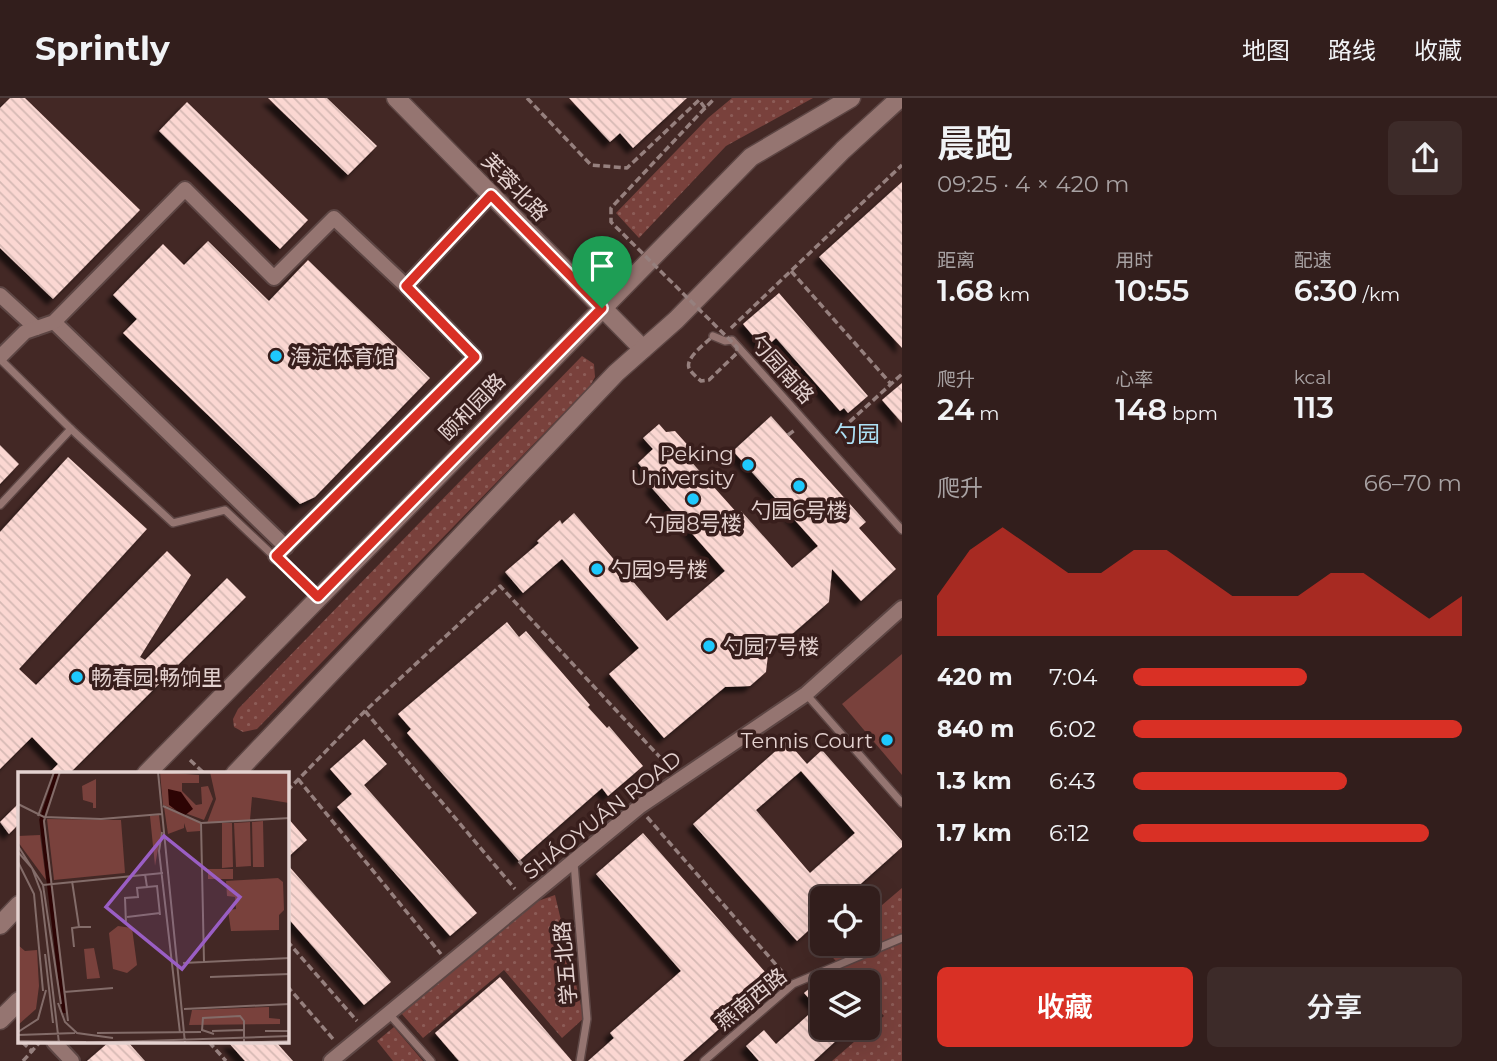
<!DOCTYPE html>
<html lang="zh">
<head>
<meta charset="utf-8">
<style>
	body { margin:0; font-family:Montserrat,"Noto Sans SC",sans-serif; background:#3d2b29; color:#f1f3f6; height:100vh; display:flex; flex-direction:column; font-size:26px; white-space:nowrap }
	* { box-sizing:border-box; margin:0 }
	p { font-size:23px; color:#a8a2a3 }
	.icon { flex:none; width:38px; height:38px; fill:none; stroke:currentColor; stroke-width:2; stroke-linecap:round; stroke-linejoin:round }
	.map { position:relative; flex:1; overflow:hidden }
	.drawer { display:flex; flex-direction:column; background:#321e1c; width:595px }
	.drawer>* { flex:none }
	.buttons { position:absolute; left:810px; top:788px; display:grid; gap:14px }
	.buttons a { display:grid; place-items:center; width:70px; height:70px; border-radius:10px; background:#321e1c; box-shadow:0 7px 28px #0002,0 0 0 2px #4d3c3b; font-size:35px }
	.pin { position:absolute; display:grid; place-items:center; width:60px; height:60px; color:#fff; margin:-72px -30px; border-radius:50% 50% 50% 0; rotate:-45deg; box-shadow:0 0 7px #0007 }
	.pin .icon { rotate:45deg }
	.round { display:grid; place-items:center; flex:none; width:74px; height:74px; border-radius:10px; background:#3d2b29 }
	.summary { display:flex; align-items:center; justify-content:space-between; height:119px; padding:0 35px }
	h1 { font-size:38px; font-weight:600; line-height:52px }
	.stats { display:grid; grid-template-columns:repeat(3,1fr); gap:10px; height:119px; padding:7px 35px }
	.stats div { display:grid; align-content:center }
	.stats b { font-size:30px; font-weight:600 }
	.stats small { font-size:19px; font-weight:400 }
	.stats p { font-size:19px }
	.chart { height:196px; padding:14px 35px }
	.chart p { display:flex; justify-content:space-between }
	.chart svg { width:100%; height:126px; margin-top:7px; fill:#d93025; opacity:.7 }
	.button { display:flex; gap:14px; margin-top:auto; padding:14px 35px }
	.button a { flex:1; height:80px; border-radius:10px; background:#d93025; color:#fff; font-size:28px; font-weight:600; line-height:80px; text-align:center }
	.button a+a { background:#3d2b29; color:#f1f3f6 }
	ul { padding:0 35px; list-style:none; font-size:23px }
	li { display:grid; grid-template-columns:112px 84px 1fr; align-items:center; height:52px }
	li i { height:18px; border-radius:9px; background:#d93025 }
	header { display:flex; align-items:center; gap:42px; box-sizing:border-box; height:98px; padding:0 35px; background:#321e1c; border-bottom:2px solid #4d3c3b }
	header strong { font-size:33px }
	nav { display:flex; gap:38px; margin-inline-start:auto; font-size:24px }
	main { display:flex; flex:1; min-height:0 }
	.map>svg:first-child { display:block }
	.grass { fill:url(#grass-dots) }
	.pitch { fill:#79413c }
	.building { fill:url(#building-back-hatch); fill-rule:evenodd; filter:url(#shadow) }
	.lines { fill:none; stroke-linecap:round; stroke-linejoin:round }
	.service-casing { stroke:#5d4644; stroke-width:10 }
	.minor-casing { stroke:#5d4644; stroke-width:18 }
	.tertiary-casing { stroke:#5d4644; stroke-width:21 }
	.path { stroke:#96807e; stroke-width:3.5; stroke-dasharray:7 3.5; stroke-linecap:butt }
	.service { stroke:#957571; stroke-width:7 }
	.minor { stroke:#957571; stroke-width:14 }
	.tertiary { stroke:#957571; stroke-width:18 }
	.path-bridge { stroke:#96807e; stroke-width:3.5; stroke-dasharray:7 3.5; stroke-linecap:butt }
	.route-casing { stroke:#fff; stroke-width:14 }
	.route { stroke:#d93025; stroke-width:9 }
	.poi-dot { fill:#1ec9fd; stroke:#381e1c; stroke-width:2.5 }
	.labels { text-anchor:middle; dominant-baseline:central; stroke-width:7; stroke-linejoin:round; paint-order:stroke }
	.street-label { font-size:21px; fill:#e4d2d0; stroke:#381e1c }
	.poi-label { font-size:21px; fill:#e4d2d0; stroke:#381e1c; text-anchor:start }
	.neighbourhood-label { font-size:23px; fill:#ade0f5; stroke:#381e1c }
	.inset-river { fill:none; stroke:#2d0404; stroke-width:3.5 }
	.inset-road { fill:none; stroke:#836c69; stroke-width:2 }
	.view { fill:#9a5ec4; fill-opacity:0.15; stroke:#9a5ec4; stroke-width:3.5 }
	.inset-edge { fill:none; stroke:#e4d2d0; stroke-width:3.5 }
</style>
</head>
<body>
<header>
<strong>Sprintly</strong>
<nav><a>地图</a><a>路线</a><a>收藏</a></nav>
</header>
<main>
<div class="map">
<svg width="902" height="963" viewBox="0 0 902 963">
	<defs>
		<pattern id="grass-dots" width="8" height="8" patternUnits="userSpaceOnUse" patternTransform="scale(1.75)"><rect width="8" height="8" fill="#79413c"/><path d="M2 2h.1M6 6h.1" fill="none" stroke="#8c5c57" stroke-width="1.8" stroke-linecap="round"/></pattern>
		<pattern id="building-back-hatch" width="6" height="6" patternUnits="userSpaceOnUse" patternTransform="scale(1.75)"><rect width="6" height="6" fill="#fbd7d2"/><path d="M-1 5l2 2M0 0l6 6M5-1l2 2" fill="none" stroke="#d6b9b4"/></pattern>
		<filter id="shadow"><feDropShadow dx="-6" dy="6" stdDeviation="2" flood-color="#0009"/></filter>
	</defs>
	<rect width="100%" height="100%" fill="#432825"/>
	<!-- grass -->
	<g class="grass">
		<path d="M732 0H813L726 48 639 140 616 115 708 20Z"/>
		<path d="M582 258 594 266 595 279 590 288 257 631 243 634 234 629 233 621 238 611Z"/>
		<path d="M902 790V963H832L884 918 868 900V884H854L828 854 838 845H868V819Z"/>
		<path d="M555 797 584 920 562 940 504 872 423 940 401 915 535 804Z"/>
		<path d="M394 929 423 963H393L377 943Z"/>
	</g>
	<!-- pitch -->
	<path class="pitch" d="M902 556V677L842 606Z"/>
	<!-- building -->
	<g class="building">
		<path d="M10 0H25L140 112 53 201 0 150V10Z"/>
		<path d="M268 0H327L377 48 348 77Z"/>
		<path d="M569 0H687L633 50 620 35 610 44Z"/>
		<path d="M187 4 308 122 280 151 159 33Z"/>
		<path d="M902 84V250L819 159Z"/>
		<path d="M208 143 269 203 308 162 430 280 315 399 300 406 123 235 137 221 113 197 163 146 184 167Z"/>
		<path d="M779 195 868 298 848 315 844 310 840 313 776 240 764 251 743 226Z"/>
		<path d="M902 285V325L882 302Z"/>
		<path d="M771 318 866 424 859 430 896 471 861 503 832 471 829 504 768 557 766 574 750 588 725 589 664 640 609 576 639 550 562 461 523 495 505 474 539 445 537 443 560 422 562 426 574 415 667 523 725 473 651 389 655 385 638 365 653 351 643 340 659 326 666 334 675 333 693 353 687 359 738 416 741 413 792 470 818 448 733 353Z"/>
		<path d="M0 347 19 366 0 386Z"/>
		<path d="M68 359 147 431 19 571 36 587 167 453 191 477 140 559 145 562 227 480 246 499 69 676H48L58 666 32 639 0 671V434Z"/>
		<path d="M507 524 519 539 526 533 590 607 588 609 607 630 609 628 643 668 608 698 602 690 519 763 407 635 411 631 398 616Z"/>
		<path d="M364 641 387 666 364 687 477 815 450 838 337 709 352 696 330 671Z"/>
		<path d="M787 643 807 666 822 652 902 743V749L845 800H822V820L797 843 693 726ZM801 673 855 735 810 775 756 712Z"/>
		<path d="M19 705V726L9 736 0 724Z"/>
		<path d="M287 719 307 742 287 760Z"/>
		<path d="M643 735 773 883 683 963H588L614 940 610 935 681 873 596 776Z"/>
		<path d="M287 766 391 884 364 907 287 819Z"/>
		<path d="M500 879 572 963H459L435 935Z"/>
		<path d="M822 880V929H851L814 963H759L746 948 764 932 776 946 817 909 804 895Z"/>
		<path d="M109 944H128L145 963H87Z"/>
		<path d="M228 944H276L293 963H245Z"/>
	</g>
	<g class="lines">
		<defs>
			<g id="service">
				<path d="M713 238 725 243 732 242 902 432"/>
				<path d="M0 261 71 331 173 425 225 412 317 499"/>
				<path d="M0 407 71 331"/>
				<path d="M806 596 902 705"/>
				<path d="M574 765 587 921 580 963"/>
				<path d="M389 916 431 963"/>
				<path d="M704 963 793 886 902 840"/>
			</g>
			<g id="minor">
				<path d="M0 197 36 230"/>
				<path d="M54 224 286 449"/>
				<path d="M0 259 25 234 54 224 185 91 274 180 334 120 406 188 491 97"/>
				<path d="M276 458 475 259 406 188"/>
				<path d="M54 944 72 963"/>
				<path d="M331 963 639 709 806 596 902 510"/>
			</g>
			<g id="tertiary">
				<path d="M396 0 643 251"/>
				<path d="M146 676 751 59 851 0"/>
				<path d="M235 676 616 275 676 222 843 52 900 0"/>
				<path d="M0 827 19 807"/>
				<path d="M0 922 19 903"/>
			</g>
		</defs>
		<!-- service casing -->
		<use href="#service" class="service-casing"/>
		<!-- minor casing -->
		<use href="#minor" class="minor-casing"/>
		<!-- tertiary casing -->
		<use href="#tertiary" class="tertiary-casing"/>
		<!-- path -->
		<g class="path">
			<path d="M527 0 591 67 627 70 699 2 705 10 715 0"/>
			<path d="M791 173 891 286"/>
			<path d="M731 230 902 67"/>
			<path d="M788 337 796 331"/>
			<path d="M834 338 902 276"/>
			<path d="M365 613 515 791"/>
			<path d="M190 662 205 676"/>
			<path d="M298 681 441 856"/>
			<path d="M287 693 365 613 500 488 670 670"/>
			<path d="M647 719 785 877"/>
			<path d="M519 763 532 778"/>
			<path d="M287 843 357 923"/>
			<path d="M287 888 334 942"/>
			<path d="M22 944 32 953 39 945"/>
			<path d="M209 944 226 963"/>
			<path d="M23 963 32 953"/>
		</g>
		<!-- service -->
		<use href="#service" class="service"/>
		<!-- minor -->
		<use href="#minor" class="minor"/>
		<!-- tertiary -->
		<use href="#tertiary" class="tertiary"/>
		<!-- path-bridge -->
		<path class="path-bridge" d="M705 10 611 110V124L737 249V255L709 282 701 283C698 280 691 275 689 270 685 260 706 245 713 238"/>
	</g>
	<g class="lines">
		<defs>
			<path id="route" d="M491 97 602 210 318 499 276 458 475 259 406 188Z"/>
		</defs>
		<!-- route casing -->
		<use href="#route" class="route-casing"/>
		<!-- route -->
		<use href="#route" class="route"/>
	</g>
	<!-- markers -->
	<g class="poi-dot">
		<circle cx="276" cy="258" r="7"/>
		<circle cx="748" cy="367" r="7"/>
		<circle cx="799" cy="388" r="7"/>
		<circle cx="693" cy="401" r="7"/>
		<circle cx="597" cy="471" r="7"/>
		<circle cx="709" cy="548" r="7"/>
		<circle cx="77" cy="579" r="7"/>
		<circle cx="887" cy="642" r="7"/>
	</g>
	<g class="labels">
		<!-- street labels -->
		<g class="street-label">
			<text transform="translate(515 89) rotate(46)">芙蓉北路</text>
			<text transform="translate(782 271) rotate(48)">勺园南路</text>
			<text transform="translate(472 309) rotate(-46)">颐和园路</text>
			<text transform="translate(602 717) rotate(-38)">SHÁOYUÁN ROAD</text>
			<text transform="translate(565 865) rotate(-95)">学五北路</text>
			<text transform="translate(751 901) rotate(-39)">燕南西路</text>
		</g>
		<!-- poi labels -->
		<g class="poi-label">
			<text x="290" y="258">海淀体育馆</text>
			<text x="734" y="355" text-anchor="end">Peking<tspan x="734" dy="24">University</tspan></text>
			<text x="799" y="412" text-anchor="middle">勺园6号楼</text>
			<text x="693" y="425" text-anchor="middle">勺园8号楼</text>
			<text x="611" y="471">勺园9号楼</text>
			<text x="723" y="548">勺园7号楼</text>
			<text x="91" y="579">畅春园·畅饷里</text>
			<text x="873" y="642" text-anchor="end">Tennis Court</text>
		</g>
		<!-- neighbourhood labels -->
		<g class="neighbourhood-label">
			<text x="857" y="336">勺园</text>
		</g>
	</g>
	<!-- overview -->
	<g transform="translate(18 674)">
		<rect width="271" height="271" fill="#432825"/>
		<path d="M142 0 181 3V11H164V19L178 33 184 32 183 15 190 14 195 27 186 48 145 33ZM192 0H271V31L234 25 232 48 189 51 198 27ZM146 35 182 51V59L169 60 166 51V56L150 62ZM141 43 143 60 137 94 132 44ZM245 49 246 95H235L234 50ZM232 50 233 94 218 95 216 51ZM204 51H214L215 95 204 96ZM260 106 265 110 266 138 261 143V158L213 159 210 138 218 137 217 125 209 124 208 109Z" fill="#79413c"/>
		<path d="M29 47 103 48 107 101 36 108ZM22 63 28 108 0 70V64ZM0 173 7 179 19 178 21 214 18 237 0 253ZM251 235V246L262 247V252L171 253 174 238Z" fill="#79413c"/>
		<path d="M78 7V36H75V31L65 28 64 14ZM190 97H215V107H190ZM100 154 114 156 119 193 109 201 95 197 91 161ZM76 176 82 206 69 207 66 177Z" fill="#79413c"/>
		<path d="M150 17 163 20 175 37 166 44 151 33Z" fill="#2d0404"/>
		<path class="inset-river" d="M39 0 23 48 46 241"/>
		<path class="inset-road" d="M42 0 26 49 50 249M140 0 167 271M0 32 26 45 83 47 144 42M145 34 183 51 272 46M20 44 36 0M183 51 186 190M144 60 141 79 162 261M0 74 25 113 43 232M0 80 14 96 23 120 41 271M0 90 16 122 25 219M54 109 61 155H73M25 113 145 101M129 115 139 114 142 143M109 145 142 141M108 152 107 126 120 125 119 116 129 115 127 102M56 175 54 156 61 155M27 182 35 251M165 191 272 186M192 205 272 202M46 220 95 216M40 231 47 250 59 261 95 266M166 237 272 232M194 259 225 258M247 259H272M0 260 20 247 28 218M79 261 183 260M196 262 184 258 185 246 222 244 226 249V271M0 263 57 261M0 269 68 270M65 271 272 264M213 271 272 269"/>
		<path class="view" d="M146 64 222 125 164 197 88 135Z"/>
		<rect width="271" height="271" class="inset-edge"/>
	</g>
</svg>
<div class="buttons">
<a><svg class="icon" aria-label="locate" viewBox="0 0 24 24"><circle cx="12" cy="12" r="6"/><path d="M12 2v4M12 18v4M2 12h4M18 12h4"/></svg></a>
<a><svg class="icon" aria-label="layers" viewBox="0 0 24 24"><path d="M12 4l9 5-9 5-9-5zM3 14l9 5 9-5"/></svg></a>
</div>
<div class="pin" style="left:602px;top:210px;background:#1e9e55"><svg class="icon" aria-label="arrive" viewBox="0 0 24 24"><path d="M6 21V4h12l-3 4 3 4H6"/></svg></div>
</div>
<section class="drawer">
<div class="summary"><div><h1>晨跑</h1><p>09:25 · 4 × 420 m</p></div><a class="round"><svg class="icon" aria-label="share" viewBox="0 0 24 24"><path d="M12 15V3M7 8l5-5 5 5M5 13v7h14v-7"/></svg></a></div>
<div class="stats">
<div><p>距离</p><b>1.68<small> km</small></b></div>
<div><p>用时</p><b>10:55</b></div>
<div><p>配速</p><b>6:30<small> /km</small></b></div>
</div>
<div class="stats">
<div><p>爬升</p><b>24<small> m</small></b></div>
<div><p>心率</p><b>148<small> bpm</small></b></div>
<div><p>kcal</p><b>113</b></div>
</div>
<div class="chart"><p><span>爬升</span>66–70 m</p>
<svg viewBox="0 0 160 44" preserveAspectRatio="none"><path d="M0 44V30L10 14L20 6L30 14L40 22L50 22L60 14L70 14L80 22L90 30L100 30L110 30L120 22L130 22L140 30L150 38L160 30V44z"/></svg>
</div>
<ul>
<li><b>420 m</b>7:04<i style="width:53%"></i></li>
<li><b>840 m</b>6:02<i style="width:100%"></i></li>
<li><b>1.3 km</b>6:43<i style="width:65%"></i></li>
<li><b>1.7 km</b>6:12<i style="width:90%"></i></li>
</ul>
<div class="button"><a>收藏</a><a>分享</a></div>
</section>
</main>
</body>
</html>
